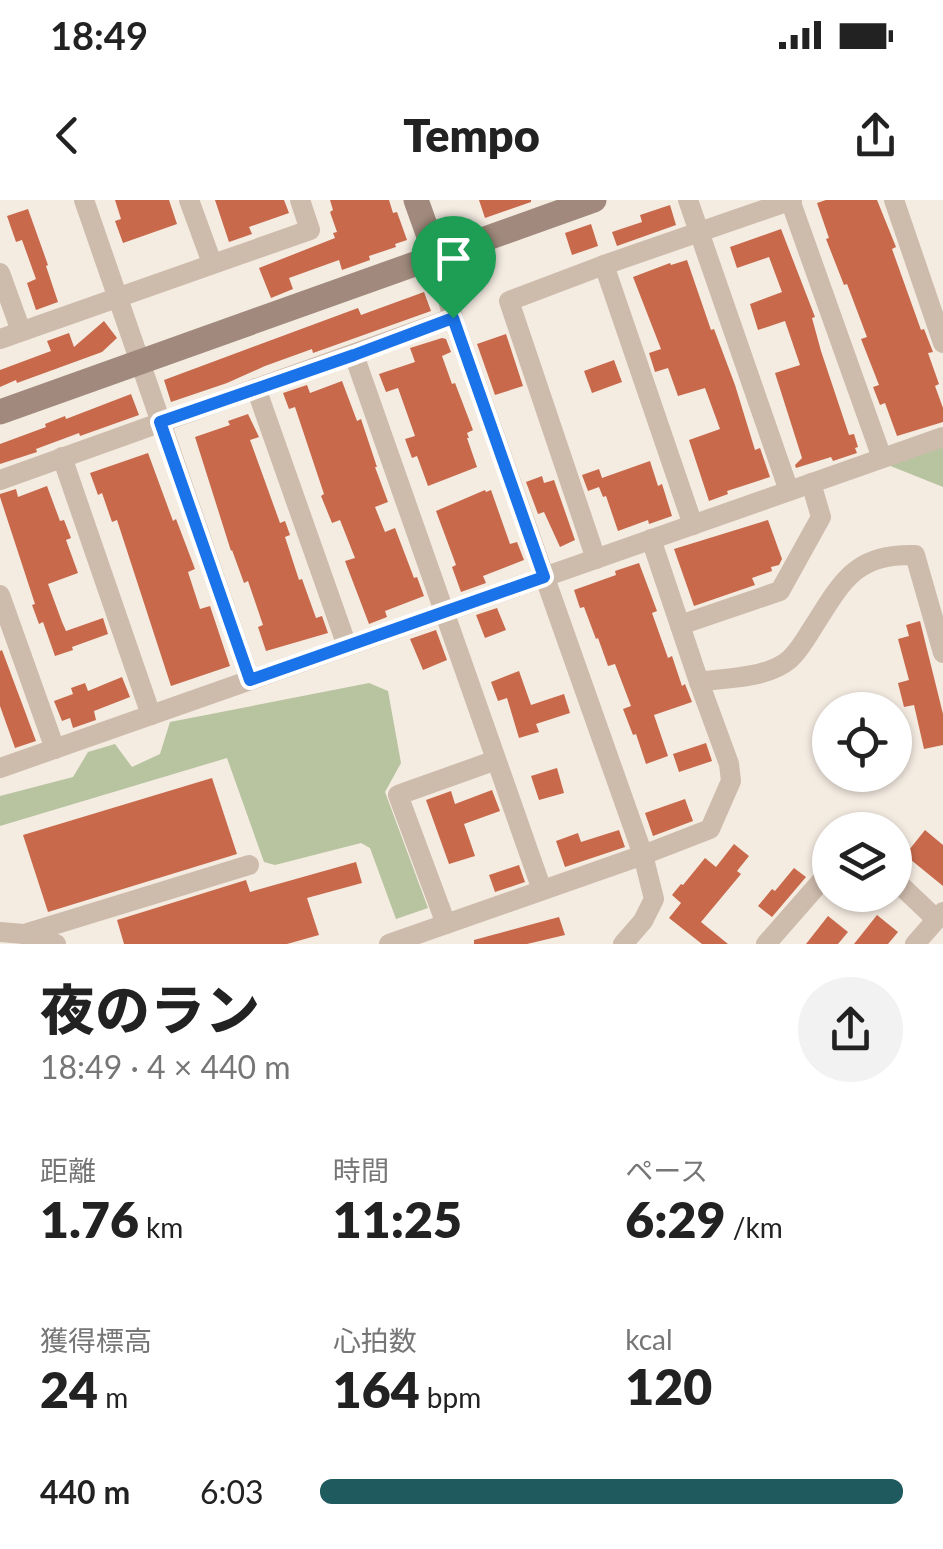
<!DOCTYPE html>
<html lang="ja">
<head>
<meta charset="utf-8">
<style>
	body { margin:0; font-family:Lato,"Noto Sans JP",sans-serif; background:#f2f2f2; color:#222; height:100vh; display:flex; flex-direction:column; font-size:38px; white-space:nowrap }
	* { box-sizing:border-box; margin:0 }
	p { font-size:32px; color:#767676 }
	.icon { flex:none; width:55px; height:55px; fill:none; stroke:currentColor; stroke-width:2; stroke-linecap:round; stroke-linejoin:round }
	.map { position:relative; height:744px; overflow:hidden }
	.sheet { display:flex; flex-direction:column; background:#fff; flex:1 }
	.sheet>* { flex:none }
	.controls { position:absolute; left:812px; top:492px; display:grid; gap:20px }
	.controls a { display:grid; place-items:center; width:100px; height:100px; border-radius:50%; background:#fff; box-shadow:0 2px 8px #0004; font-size:50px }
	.pin { position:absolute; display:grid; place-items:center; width:85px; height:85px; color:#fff; margin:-102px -42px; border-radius:50% 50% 50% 0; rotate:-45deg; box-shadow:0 0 10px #0007 }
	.pin .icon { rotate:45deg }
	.round { display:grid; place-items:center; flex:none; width:105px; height:105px; border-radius:52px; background:#f2f2f2 }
	.head { display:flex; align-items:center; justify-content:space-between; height:170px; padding:0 40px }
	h1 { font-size:55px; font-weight:800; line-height:75px }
	.metrics { display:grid; grid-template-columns:repeat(3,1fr); gap:15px; height:170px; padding:10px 40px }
	.metrics div { display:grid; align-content:center }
	.metrics b { font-size:50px; font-weight:800 }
	.metrics small { font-size:28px; font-weight:400 }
	.metrics p { font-size:28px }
	ul { padding:0 40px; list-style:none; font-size:32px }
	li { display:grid; grid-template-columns:160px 120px 1fr; align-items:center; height:75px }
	li i { height:25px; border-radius:12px; background:#1f5a5e }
	.status { display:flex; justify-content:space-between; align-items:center; height:70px; padding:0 50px; background:#fff; direction:ltr }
	.status svg { height:28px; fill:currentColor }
	header { display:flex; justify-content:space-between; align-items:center; height:130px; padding:0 40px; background:#fff; font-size:45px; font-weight:800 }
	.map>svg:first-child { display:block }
	.green { fill:#b8c4a0 }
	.building { fill:#c8694b }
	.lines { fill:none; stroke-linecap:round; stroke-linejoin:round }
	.street { stroke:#cdbbac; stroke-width:20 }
	.secondary { stroke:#a18a7d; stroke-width:25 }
	.route-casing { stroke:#fff; stroke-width:20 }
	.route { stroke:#1a73e8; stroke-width:12 }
</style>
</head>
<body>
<div class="status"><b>18:49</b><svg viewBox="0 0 49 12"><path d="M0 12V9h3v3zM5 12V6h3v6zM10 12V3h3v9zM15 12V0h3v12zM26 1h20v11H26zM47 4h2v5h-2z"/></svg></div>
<header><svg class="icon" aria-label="back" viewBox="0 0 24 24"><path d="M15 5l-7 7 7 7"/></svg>Tempo<svg class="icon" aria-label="share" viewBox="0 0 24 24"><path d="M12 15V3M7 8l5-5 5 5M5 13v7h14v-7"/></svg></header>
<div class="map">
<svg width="943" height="744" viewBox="0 0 943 744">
	<rect width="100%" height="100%" fill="#f4ebe1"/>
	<!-- green -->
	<g class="green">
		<path d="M943 245V287L888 265Z"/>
		<path d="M369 483 388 491 401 563 385 592 428 708 396 719 370 648 361 643 275 665 264 662 227 558 0 626V596L73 577 88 552 115 544 132 567 160 554 170 522Z"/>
	</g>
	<!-- building -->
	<g class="building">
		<path d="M115 0H169L177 24 123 43 115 21 121 19Z"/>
		<path d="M215 0H284L289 13 249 27 252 34 229 42Z"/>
		<path d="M330 0H389L393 13 397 12 407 40 395 44 396 47 369 56 370 60 342 70 339 60 289 78 293 89 271 98 259 68 335 38 333 33 337 32 330 12 333 10Z"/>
		<path d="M479 0H531V2L485 18Z"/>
		<path d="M826 0H877L896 47 892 49 921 130 924 129 933 152 928 153 939 184 935 186 943 208V222L897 236 885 203 880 205 873 187 879 185 861 139 867 137 847 84 844 85 826 39 829 38 817 3Z"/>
		<path d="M670 5 676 25 617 46 612 32 642 22 640 15Z"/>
		<path d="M28 9 48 65 46 66 58 102 36 110 27 83 36 79 22 40 16 42 7 16Z"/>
		<path d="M591 24 598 46 572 55 565 33Z"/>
		<path d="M781 29 815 117 812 118 821 151 849 235 854 234 858 247 855 248 857 253 833 261 831 257 796 268 795 265 802 258 775 173 800 165 785 121 758 130 750 104 782 92 769 57 737 68 730 47Z"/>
		<path d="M687 60 711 130 714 129 735 185 755 250 760 248 770 277 727 291 728 294 709 301 689 240 720 229 705 188 678 196 668 168 655 172 649 153 661 149 633 77 670 63 671 65Z"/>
		<path d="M424 92 431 111 313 153 312 149 265 166 227 183 171 202 164 180 358 108 361 115Z"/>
		<path d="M104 121 117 138 102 152 17 183 16 180 0 187V170L51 151 47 141 69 133 74 147Z"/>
		<path d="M506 134 523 186 495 195 477 144Z"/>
		<path d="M442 138 446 139 451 152 442 156 452 184 455 183 473 230 467 233 469 238H467L477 267 428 286 417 256 412 258 405 239 415 236 398 188 386 192 379 174 415 162 410 148Z"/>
		<path d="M614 160 622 182 592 193 584 171Z"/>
		<path d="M342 181 357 221 361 219 377 267H375L388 302 375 307 385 332 395 328 414 378 417 377 424 396 385 411 387 417 369 424 345 361 355 358 340 320 332 323 321 296 324 294 295 207 289 209 283 193 307 185 310 193Z"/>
		<path d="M131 194 139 215 80 236 79 233 36 249 37 252 0 264V244L46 227 45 224 65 216 66 219Z"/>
		<path d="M248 214 259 237 250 240 280 323 285 321 290 335 285 337 299 380 302 379 316 418 322 416 328 433 266 451 258 427 263 425 248 381 244 383 232 350 231 351 195 237 230 225 228 221Z"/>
		<path d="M148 253 173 321 176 319 195 369 188 372 200 409 210 406 230 466 171 486 117 320 112 322 102 293 98 295 90 273Z"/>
		<path d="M650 261 658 286 662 284 672 316 649 324 648 320 618 331 606 296 603 297 599 287 588 291 582 275 599 269 602 278Z"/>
		<path d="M542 276 544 283 554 280 575 340 560 347 544 312 538 314 526 282Z"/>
		<path d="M47 286 60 321 64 320 71 338 66 340 78 373 48 384 62 422 66 431 103 418 108 434 72 447 73 450 55 456 43 422 39 424 32 405 35 404 0 297V294L16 289 18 297Z"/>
		<path d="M485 290 486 292 491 290 510 344 517 342 524 360 483 376 486 383 461 392 452 367 456 365 436 311Z"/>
		<path d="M768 320 782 359 779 365 771 367 772 371 752 378 755 385 694 406 674 349Z"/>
		<path d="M639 363 657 411 652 413 668 458 672 456 682 486 685 484 692 502 654 515 668 556 646 564 636 534 633 535 623 509 631 506 615 464 608 466 598 438 596 439 584 407 580 408 574 390 616 375 615 371Z"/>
		<path d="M497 408 506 430 485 438 476 415Z"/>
		<path d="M920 421 943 514V545L924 549 914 505 904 507 898 483 909 480 898 439 909 436 906 425Z"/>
		<path d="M436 430 447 460 423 470 410 439Z"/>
		<path d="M2 450 36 541 15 548 0 506V451Z"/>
		<path d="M519 471 531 505 564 494 570 513 536 524 539 532 519 538 507 498 498 501 491 482Z"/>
		<path d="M122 477 130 497 94 511 96 520 73 528 70 518 62 521 54 501 73 494 71 488 85 483 88 491Z"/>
		<path d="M706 543 712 561 679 572 673 554Z"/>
		<path d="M557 568 564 593 539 600 531 576Z"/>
		<path d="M212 578 237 654 48 712 23 635Z"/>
		<path d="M492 590 500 611 464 624 475 656 449 664 426 600 451 591 455 604Z"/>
		<path d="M685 599 693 621 653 636 645 613Z"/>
		<path d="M619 630 625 647 565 667 556 641 578 633 581 642Z"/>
		<path d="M925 630 943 645V686L905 655Z"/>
		<path d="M734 644 749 656 737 671 741 674 701 722 728 744H702L669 718 681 703 672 695 681 684 683 685 705 658 716 667Z"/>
		<path d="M356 662 362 683 307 698 319 735 287 744H124L117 720 246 680 250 692Z"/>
		<path d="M519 665 525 682 495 692 489 675Z"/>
		<path d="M794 668 806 677 772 717 758 706 772 689 775 691Z"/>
		<path d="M877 715 898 732 888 744H854Z"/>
		<path d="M828 716 848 732 838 744H806Z"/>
		<path d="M559 717 565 735 527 744H474V740Z"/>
	</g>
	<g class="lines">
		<!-- street -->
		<g class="street">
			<path d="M84 0 250 480"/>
			<path d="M189 0 212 63"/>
			<path d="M688 0 789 291"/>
			<path d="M790 0 882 258"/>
			<path d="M894 0 943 143"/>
			<path d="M436 56 453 118 643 655 654 699 643 721 623 744"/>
			<path d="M604 65 693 325"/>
			<path d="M0 73 21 131"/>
			<path d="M0 139 310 30 300 0"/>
			<path d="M354 155 542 690"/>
			<path d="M256 188 347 446"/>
			<path d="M62 257 151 515"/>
			<path d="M0 280 453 118"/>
			<path d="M596 359 509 101 604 65 792 0"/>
			<path d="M0 395 55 549"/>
			<path d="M680 425 780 391 821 317 811 283"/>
			<path d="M699 482C728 477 767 479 790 459 801 449 809 433 817 421 845 376 859 354 915 355L943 453"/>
			<path d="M0 568 943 237"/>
			<path d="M895 680 936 719"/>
			<path d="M446 724 398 595 496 560"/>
			<path d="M0 732 24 734 56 744"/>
			<path d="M24 734 249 665"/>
			<path d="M389 744 643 655 710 629 731 581 729 564 699 482 651 339"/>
			<path d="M766 744 823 679 830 678"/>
			<path d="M915 744 943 712"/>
		</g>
		<!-- secondary -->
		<g class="secondary">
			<path d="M416 0 436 56"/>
			<path d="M0 212 594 0"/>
		</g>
	</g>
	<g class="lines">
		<defs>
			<path id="route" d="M453 118 544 377 250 480 160 222 354 155Z"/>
		</defs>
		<!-- route casing -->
		<use href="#route" class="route-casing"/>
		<!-- route -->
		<use href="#route" class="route"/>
	</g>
</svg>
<div class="controls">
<a><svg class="icon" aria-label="locate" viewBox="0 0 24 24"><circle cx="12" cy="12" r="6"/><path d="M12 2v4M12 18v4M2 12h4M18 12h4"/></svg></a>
<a><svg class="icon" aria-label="layers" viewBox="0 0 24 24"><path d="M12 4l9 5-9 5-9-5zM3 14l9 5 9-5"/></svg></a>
</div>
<div class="pin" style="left:453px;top:118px;background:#1e9e55"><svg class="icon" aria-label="arrive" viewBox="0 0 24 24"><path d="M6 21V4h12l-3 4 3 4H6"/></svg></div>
</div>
<section class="sheet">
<div class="head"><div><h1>夜のラン</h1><p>18:49 · 4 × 440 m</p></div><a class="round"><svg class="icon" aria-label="share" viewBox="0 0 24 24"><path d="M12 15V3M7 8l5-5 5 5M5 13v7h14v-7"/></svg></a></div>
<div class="metrics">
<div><p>距離</p><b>1.76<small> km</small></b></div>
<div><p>時間</p><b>11:25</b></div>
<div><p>ペース</p><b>6:29<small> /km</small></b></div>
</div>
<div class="metrics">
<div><p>獲得標高</p><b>24<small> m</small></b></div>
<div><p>心拍数</p><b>164<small> bpm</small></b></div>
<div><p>kcal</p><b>120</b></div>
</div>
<ul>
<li><b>440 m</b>6:03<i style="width:100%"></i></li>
</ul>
</section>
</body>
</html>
